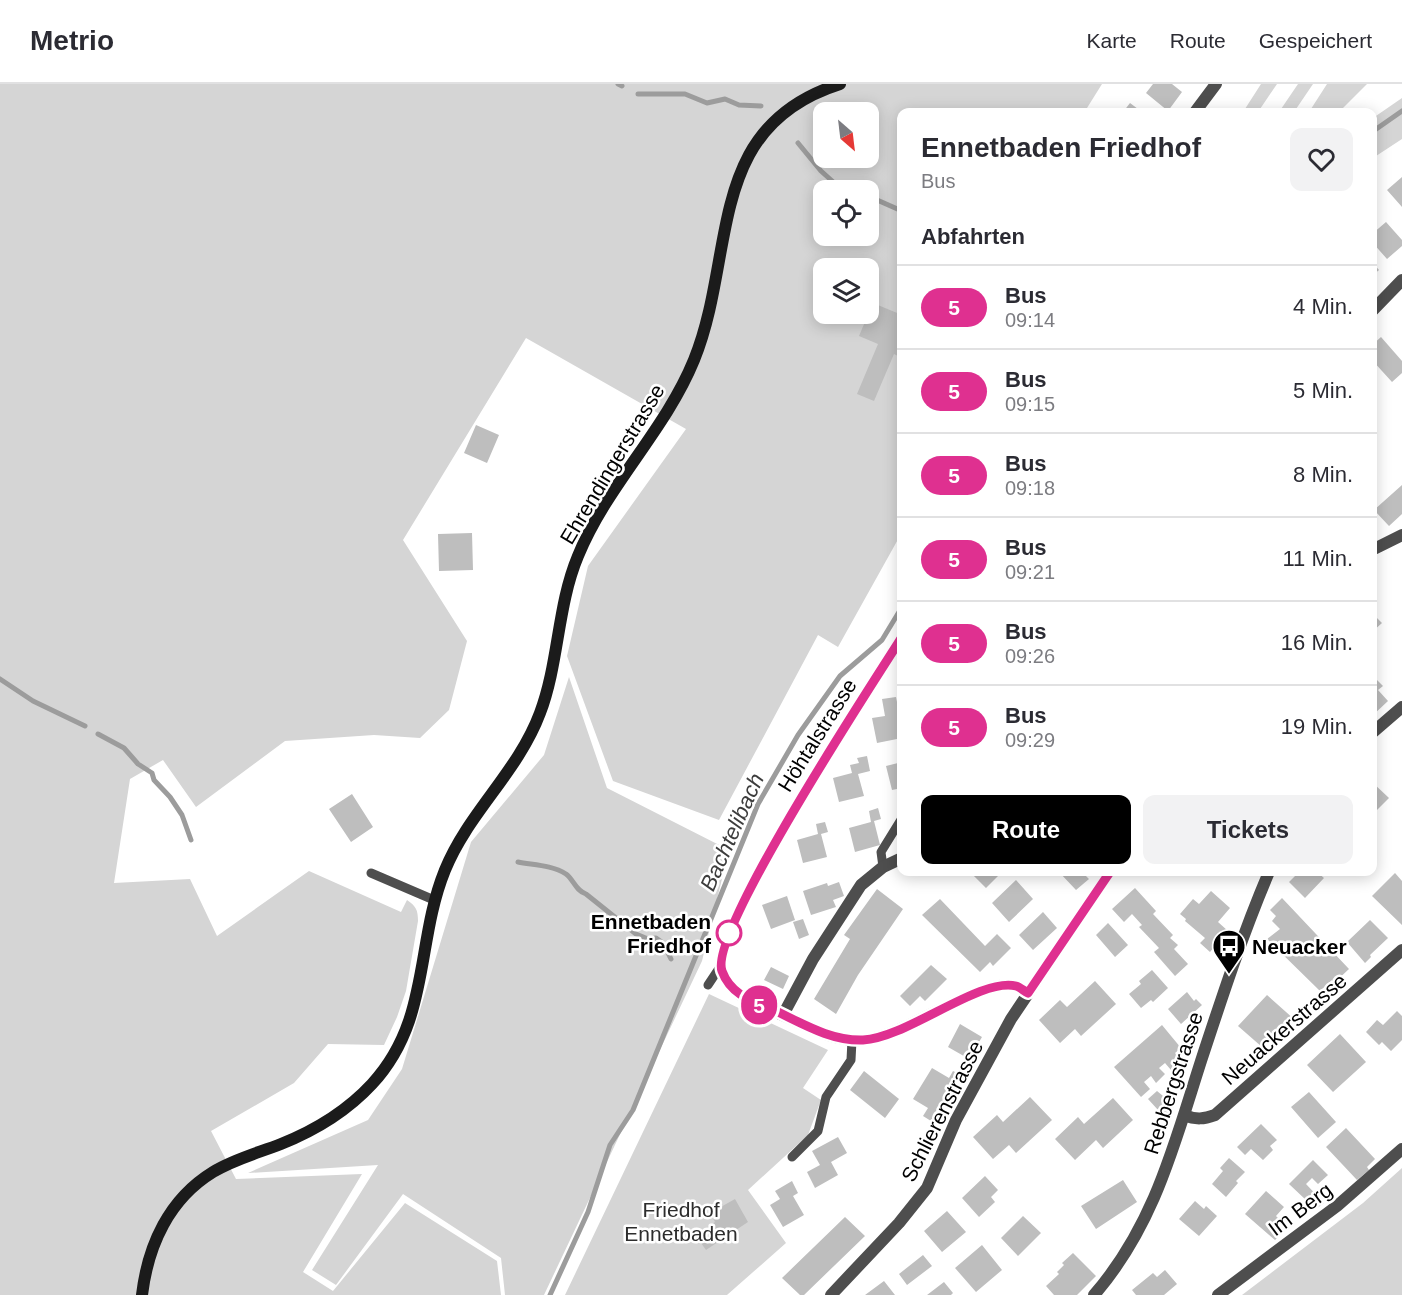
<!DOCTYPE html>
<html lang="de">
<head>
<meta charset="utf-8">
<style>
  :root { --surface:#fff; --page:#f2f2f3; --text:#2b2b33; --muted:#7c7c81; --line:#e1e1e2; --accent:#000 }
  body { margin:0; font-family:Helvetica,sans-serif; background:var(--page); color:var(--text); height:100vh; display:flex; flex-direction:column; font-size:22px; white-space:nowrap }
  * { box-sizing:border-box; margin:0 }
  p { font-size:20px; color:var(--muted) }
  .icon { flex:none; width:33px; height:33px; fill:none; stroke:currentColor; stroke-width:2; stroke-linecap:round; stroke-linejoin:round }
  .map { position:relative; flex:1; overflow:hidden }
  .sheet { position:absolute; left:897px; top:24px; width:480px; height:768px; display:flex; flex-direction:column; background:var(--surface); border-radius:12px; box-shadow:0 3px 15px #0003 }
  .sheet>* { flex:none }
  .badge { padding:0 12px; border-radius:20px; font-size:21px; line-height:39px }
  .needle { width:39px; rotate:152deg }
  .buttons { position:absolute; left:813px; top:18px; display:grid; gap:12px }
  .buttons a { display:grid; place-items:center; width:66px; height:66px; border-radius:12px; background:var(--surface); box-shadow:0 3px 15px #0003; font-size:30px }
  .map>.badge { position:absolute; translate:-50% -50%; box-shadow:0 0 0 3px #fff }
  h2 { padding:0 24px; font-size:22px; line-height:54px }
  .round { display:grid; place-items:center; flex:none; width:63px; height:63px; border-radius:12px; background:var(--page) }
  .overview { display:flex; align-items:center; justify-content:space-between; height:102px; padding:0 24px }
  h1 { font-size:28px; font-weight:600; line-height:45px }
  .action { display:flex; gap:12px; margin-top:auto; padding:12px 24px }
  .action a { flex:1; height:69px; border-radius:12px; background:var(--accent); color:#fff; font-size:24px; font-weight:600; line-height:69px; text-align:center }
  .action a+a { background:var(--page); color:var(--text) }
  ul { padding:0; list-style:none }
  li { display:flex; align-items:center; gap:18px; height:84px; padding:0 24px; border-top:2px solid var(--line) }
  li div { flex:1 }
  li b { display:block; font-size:22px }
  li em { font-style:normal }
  li .badge { min-width:66px; font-weight:700; text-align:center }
  header { display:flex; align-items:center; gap:36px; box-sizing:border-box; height:84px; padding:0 30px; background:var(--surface); border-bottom:2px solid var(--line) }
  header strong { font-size:28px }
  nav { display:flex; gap:33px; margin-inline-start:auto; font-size:21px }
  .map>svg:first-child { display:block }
  .green { fill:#d5d5d5; fill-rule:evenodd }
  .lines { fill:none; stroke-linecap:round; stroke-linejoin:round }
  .stream { stroke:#9c9c9c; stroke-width:5 }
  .building { fill:#bebebe }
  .service { stroke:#4e4e4e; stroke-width:9 }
  .minor { stroke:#4e4e4e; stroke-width:12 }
  .secondary { stroke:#1b1b1b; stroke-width:12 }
  .line-casing { stroke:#fff; stroke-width:14 }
  .line { stroke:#df3090; stroke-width:9 }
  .stop-dot { fill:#fff; stroke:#df3090; stroke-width:3 }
  .labels { text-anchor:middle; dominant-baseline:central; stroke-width:5; stroke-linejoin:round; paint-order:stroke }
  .street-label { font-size:21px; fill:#000; stroke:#fff }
  .stop-label { font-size:21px; font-weight:bold; fill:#000; stroke:#fff; text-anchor:end }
  .poi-label { font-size:21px; font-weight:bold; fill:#000; stroke:#fff; text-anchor:start }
  .park-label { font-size:21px; fill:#2c2c2c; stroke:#fff }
  .water-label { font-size:22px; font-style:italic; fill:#3d3d3d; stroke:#fff }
</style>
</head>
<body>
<header>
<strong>Metrio</strong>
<nav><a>Karte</a><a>Route</a><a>Gespeichert</a></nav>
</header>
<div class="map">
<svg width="1402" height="1211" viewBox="0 0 1402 1211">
  <rect width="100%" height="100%" fill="#fff"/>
  <!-- green -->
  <path class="green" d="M0 0H1102L1087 24 1091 28H902L901 450 838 563 818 551 719 736 613 697 567 572 588 482 686 345 526 254 403 456 467 557 449 626 420 654 374 651 285 657 196 723 163 676 130 695 114 799 190 795 217 852 309 787 401 828 407 816C416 822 418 826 418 837L406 907 397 933 384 961 328 960 294 999 211 1047 236 1095 362 1090 303 1188 333 1207 405 1119 497 1177 501 1211H0ZM824 28H868V74H824ZM824 106H868V152H824ZM824 184H868V230H824Z
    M1261 0H1277L1258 28H1243Z
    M1298 0H1313L1294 28H1279Z
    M1327 0H1367L1339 28H1309Z
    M1402 14V55L1373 74V34Z
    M569 593 607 704 729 766 702 877 544 1211H505L501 1174 403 1110 336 1201 312 1186 378 1081 248 1089 368 1036 402 985 471 758 544 671Z
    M709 910 828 966 803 1004 821 1016 808 1051 748 1106 786 1159 727 1211H565Z
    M1402 1084V1211H1242L1363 1119Z"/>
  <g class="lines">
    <!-- stream -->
    <path class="stream" d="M618 0 622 2
      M638 10H685L707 19 725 15 739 21 761 22
      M1372 48 1402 27
      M798 59 821 87 841 105 854 106
      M868 112 902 127
      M0 595 33 617 85 642
      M98 650 124 664 138 680 152 689 154 696 170 713 182 731 191 756
      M518 778C533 781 552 781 566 790 574 796 575 806 586 810L636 850 648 855 656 854 663 859 671 875
      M550 1211 588 1128 610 1061 633 1026 758 720 798 651 840 592 882 556 902 523"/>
  </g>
  <!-- building -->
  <path class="building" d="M1153 0H1172L1182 8 1168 27 1146 9Z
    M1130 19 1142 28H1123Z
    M1402 93V123L1387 106Z
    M1386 138 1402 156V162L1387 175 1372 158V150Z
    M1372 178 1379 186 1372 192Z
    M873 219 902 231V274L894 270 874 317 857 310 878 260 859 252Z
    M1381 253 1402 277V289L1392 298 1372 276V261Z
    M476 341 499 351 487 379 464 369Z
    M1402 401V430L1389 442 1374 426Z
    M472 449 473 486 439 487 438 450Z
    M1372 529 1382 539 1372 548Z
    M1375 594 1383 602 1378 606 1388 617 1372 632V596Z
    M896 613 902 643V654L877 659 872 634 885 632 882 615Z
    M867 672 870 687 858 690 864 712 839 718 833 694 852 689 850 681 859 679 857 674Z
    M902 678V704L892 706 886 682Z
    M1372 698 1389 714 1372 731Z
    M352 710 373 743 351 758 329 725Z
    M878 724 881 735 874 737 880 761 855 768 849 744 871 738 869 727Z
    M825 738 828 748 821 750 827 773 803 779 797 756 818 750 816 740Z
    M975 788H1002L986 804 972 790Z
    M1059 788H1087L1084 790 1089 795 1076 806Z
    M1299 788H1317L1324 794 1305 814 1289 798Z
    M1395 789 1402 797V841L1372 812Z
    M1016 796 1033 815 1009 838 992 819Z
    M839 798 844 812 833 816 836 823 811 831 803 807 827 799 828 802Z
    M1135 804 1156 827 1153 830 1173 851 1170 854 1178 861 1174 865 1188 880 1175 892 1154 868 1159 864 1139 843 1142 841 1132 830 1124 838 1112 825Z
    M877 805 903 825 858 891 836 930 814 915 850 855 844 851Z
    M1211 807 1230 824 1218 838 1228 847 1210 868 1200 859 1205 854 1185 837 1186 835 1180 830 1193 815 1199 820Z
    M787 812 795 836 771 845 762 821Z
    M1282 814 1349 885 1334 899 1332 896 1320 907 1267 855 1280 845 1272 837 1276 832 1270 826Z
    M940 815 985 862 997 850 1011 864 993 882 990 878 980 888 922 831Z
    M1043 828 1057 844 1033 866 1019 851Z
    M803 835 809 851 799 855 793 838Z
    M1370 836 1388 854 1370 871 1371 873 1365 879 1347 858Z
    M1108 839 1128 861 1115 873 1096 851Z
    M931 881 947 895 925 917 920 912 910 922 900 912Z
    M771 883 789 892 783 905 764 896Z
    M1152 886 1168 904 1153 918 1151 916 1141 924 1129 910 1141 900 1139 897Z
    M1095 897 1116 920 1081 952 1075 945 1060 959 1039 936 1060 916 1067 923Z
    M1187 908 1194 917 1196 915 1202 921 1181 940 1168 925Z
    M1267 911 1295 936 1281 953 1275 948 1262 963 1238 942Z
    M1397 927 1402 932V956L1391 967 1382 958 1379 961 1366 948 1377 936 1383 941Z
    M960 940 982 953 969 975 948 963Z
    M1162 941 1181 964 1175 969 1181 977 1171 986 1165 979 1159 984 1165 990 1156 999 1151 992 1144 998 1150 1005 1141 1013 1114 983Z
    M1340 950 1366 978 1333 1008 1307 981Z
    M932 984 949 994 953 987 961 991 938 1030 935 1029 931 1037 923 1032 928 1024 913 1015Z
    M864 987 899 1015 885 1034 850 1006Z
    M1157 1007 1174 1021 1169 1038 1148 1015Z
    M1309 1008 1336 1038 1318 1054 1291 1023Z
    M1030 1013 1052 1036 1016 1069 1009 1061 993 1075 973 1053 997 1031 1003 1038Z
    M1113 1014 1133 1036 1103 1064 1096 1056 1075 1076 1055 1055 1078 1033 1084 1040Z
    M1261 1040 1277 1056 1270 1062 1273 1066 1263 1076 1251 1065 1245 1071 1237 1063Z
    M1346 1044 1375 1075 1367 1083 1369 1086 1357 1096 1326 1063Z
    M838 1053 847 1069 831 1078 838 1091 815 1104 807 1088 820 1081 812 1067Z
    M1229 1074 1245 1088 1236 1097 1238 1099 1226 1113 1212 1100 1223 1087 1220 1084Z
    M1313 1076 1328 1091 1318 1100 1312 1094 1306 1100 1324 1119 1313 1127 1307 1117 1289 1100Z
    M985 1092 998 1106 991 1113 995 1118 979 1133 962 1114Z
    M1123 1096 1137 1118 1096 1145 1081 1122Z
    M792 1097 798 1109 793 1112 804 1131 783 1143 770 1121 780 1115 775 1107Z
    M1266 1107 1284 1123 1276 1132 1279 1135 1276 1138 1286 1146 1275 1156 1245 1130Z
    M735 1115 748 1138 706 1166 696 1152 715 1138 710 1129Z
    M1195 1117 1204 1125 1206 1122 1217 1132 1199 1152 1179 1135Z
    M947 1127 966 1148 942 1168 924 1147Z
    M1023 1132 1041 1149 1018 1172 1001 1154Z
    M845 1133 865 1152 804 1211H800L782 1194Z
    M982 1161 1002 1186 976 1208 955 1184Z
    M1073 1169 1096 1192 1077 1211H1054L1046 1202 1059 1190 1057 1188 1064 1181 1062 1179Z
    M923 1171 932 1182 907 1201 899 1190Z
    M1165 1186 1177 1200 1164 1211H1136L1132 1206 1153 1189 1157 1193Z
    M884 1197 895 1211H865Z
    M944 1198 953 1209 951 1211H927Z"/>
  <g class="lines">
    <!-- service -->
    <path class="service" d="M883 783 881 768 902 734
      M371 789 434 816
      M708 901 720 883
      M792 1073 818 1047 826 1013 851 976 852 956"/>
    <!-- minor -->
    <path class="minor" d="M1195 28 1216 0
      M1372 227 1402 196
      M1372 466 1402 451
      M902 553C873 599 708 849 722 887 731 911 751 917 773 927 803 939 830 958 863 956 907 953 980 893 1016 902 1020 903 1024 907 1028 909
      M1372 649 1402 623
      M783 931 813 875 861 801 883 783 902 774
      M1184 1031C1196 1036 1204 1035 1215 1031L1402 866
      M831 1211 899 1139 927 1104 956 1036 1011 935 1110 788
      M1094 1211C1154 1142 1174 1061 1201 977 1222 913 1243 849 1269 788
      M1218 1211 1337 1122 1402 1065"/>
    <!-- secondary -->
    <path class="secondary" d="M142 1211C148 1161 169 1115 213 1088 234 1075 258 1069 281 1060 316 1046 347 1027 372 1000 431 936 415 860 445 786 468 729 518 688 540 629 559 579 557 522 578 472 607 401 665 347 694 276 737 170 704 43 840 0"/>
  </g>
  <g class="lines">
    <!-- line casing -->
    <g class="line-casing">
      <path id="line" d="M902 553C873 599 708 849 722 887 731 912 755 918 778 928 805 941 832 957 863 956 907 954 980 893 1016 902 1020 903 1024 907 1028 909L1110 788"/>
    </g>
    <!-- line -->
    <use href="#line" class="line"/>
  </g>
  <!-- icons -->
  <defs>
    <g id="bus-pin" transform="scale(1.725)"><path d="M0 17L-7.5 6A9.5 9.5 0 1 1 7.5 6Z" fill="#000" stroke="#fff"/><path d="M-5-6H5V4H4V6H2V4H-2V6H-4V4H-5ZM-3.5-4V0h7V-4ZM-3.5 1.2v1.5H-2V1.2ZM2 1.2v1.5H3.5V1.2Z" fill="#fff"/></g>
  </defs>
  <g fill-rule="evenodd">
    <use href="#bus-pin" x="1229" y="862"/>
  </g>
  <!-- markers -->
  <circle class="stop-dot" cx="729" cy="849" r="12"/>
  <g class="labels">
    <!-- street labels -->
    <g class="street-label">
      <text transform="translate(612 380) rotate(-59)">Ehrendingerstrasse</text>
      <text transform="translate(817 651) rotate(-58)">Höhtalstrasse</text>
      <text transform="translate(1284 945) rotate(-41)">Neuackerstrasse</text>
      <text transform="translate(1173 999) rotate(-72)">Rebbergstrasse</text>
      <text transform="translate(942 1027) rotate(-63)">Schlierenstrasse</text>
      <text transform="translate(1300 1125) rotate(-37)">Im Berg</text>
    </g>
    <!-- stop labels -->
    <g class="stop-label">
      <text x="711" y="837">Ennetbaden<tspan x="711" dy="24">Friedhof</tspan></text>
    </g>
    <!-- poi labels -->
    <g class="poi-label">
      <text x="1252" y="862">Neuacker</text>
    </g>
    <!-- park labels -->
    <g class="park-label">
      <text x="681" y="1125">Friedhof<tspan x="681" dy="24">Ennetbaden</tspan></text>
    </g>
    <!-- water labels -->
    <g class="water-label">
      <text transform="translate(732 748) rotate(-66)">Bachtelibach</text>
    </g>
  </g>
</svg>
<div class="buttons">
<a><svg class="needle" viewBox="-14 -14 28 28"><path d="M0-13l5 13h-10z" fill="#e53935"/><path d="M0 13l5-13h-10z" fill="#7c7c81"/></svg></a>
<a><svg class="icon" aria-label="locate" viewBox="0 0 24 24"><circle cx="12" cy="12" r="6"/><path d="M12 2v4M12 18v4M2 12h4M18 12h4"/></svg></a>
<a><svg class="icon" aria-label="layers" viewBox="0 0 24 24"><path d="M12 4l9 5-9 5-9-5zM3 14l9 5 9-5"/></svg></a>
</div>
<b class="badge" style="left:759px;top:921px;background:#df3090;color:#fff">5</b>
<section class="sheet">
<div class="overview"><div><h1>Ennetbaden Friedhof</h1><p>Bus</p></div><a class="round"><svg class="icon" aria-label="heart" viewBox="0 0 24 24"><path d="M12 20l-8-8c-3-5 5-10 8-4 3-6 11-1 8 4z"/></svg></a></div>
<h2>Abfahrten</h2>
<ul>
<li><span class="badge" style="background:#df3090;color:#fff">5</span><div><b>Bus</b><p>09:14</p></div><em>4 Min.</em></li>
<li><span class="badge" style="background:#df3090;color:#fff">5</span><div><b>Bus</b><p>09:15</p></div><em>5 Min.</em></li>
<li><span class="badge" style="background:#df3090;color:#fff">5</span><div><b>Bus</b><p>09:18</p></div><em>8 Min.</em></li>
<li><span class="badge" style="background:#df3090;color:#fff">5</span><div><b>Bus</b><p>09:21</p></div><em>11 Min.</em></li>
<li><span class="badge" style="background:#df3090;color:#fff">5</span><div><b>Bus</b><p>09:26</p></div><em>16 Min.</em></li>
<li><span class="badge" style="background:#df3090;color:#fff">5</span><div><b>Bus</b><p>09:29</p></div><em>19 Min.</em></li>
</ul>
<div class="action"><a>Route</a><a>Tickets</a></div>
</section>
</div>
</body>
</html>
